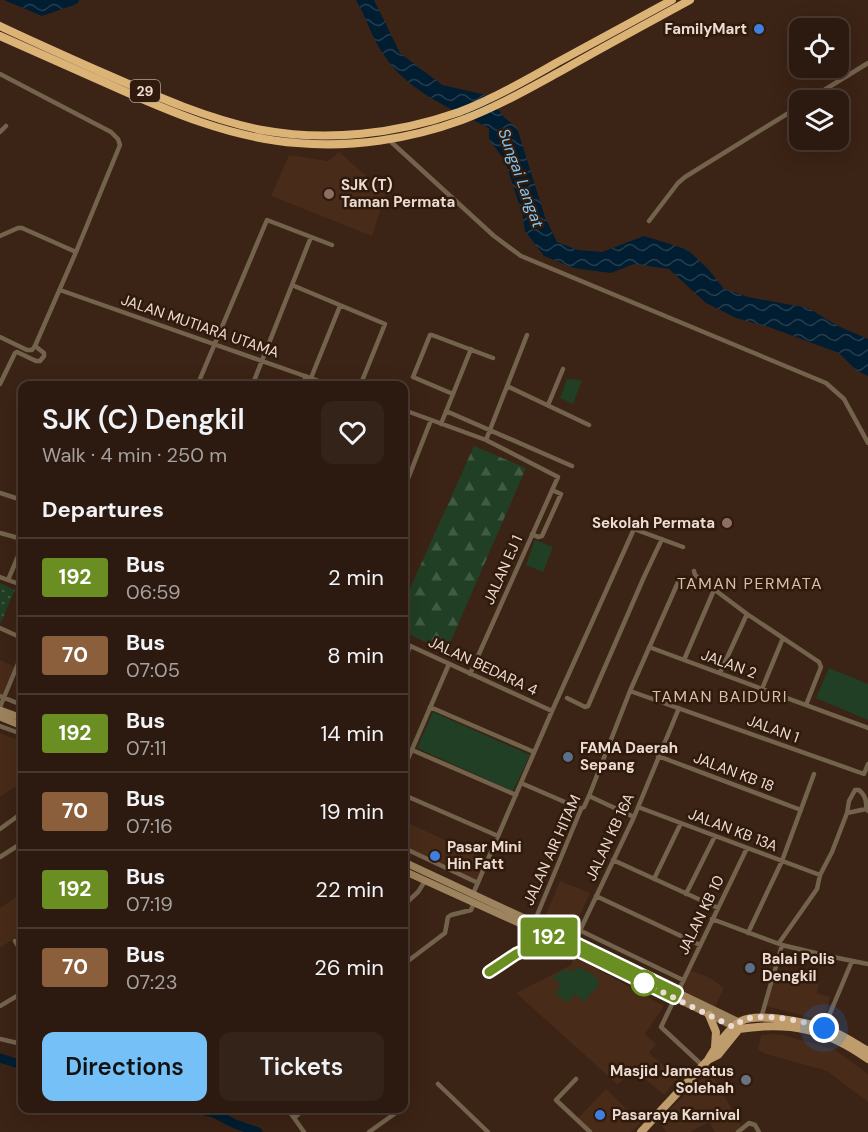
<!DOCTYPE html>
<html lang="en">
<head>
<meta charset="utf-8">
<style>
  :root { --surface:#2c1a10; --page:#342319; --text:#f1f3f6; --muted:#a6a19f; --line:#483830; --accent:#75c0f6 }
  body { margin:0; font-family:"DM Sans",sans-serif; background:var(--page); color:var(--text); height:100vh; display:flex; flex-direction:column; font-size:22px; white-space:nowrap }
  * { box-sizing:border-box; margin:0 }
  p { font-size:20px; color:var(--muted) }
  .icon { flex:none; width:33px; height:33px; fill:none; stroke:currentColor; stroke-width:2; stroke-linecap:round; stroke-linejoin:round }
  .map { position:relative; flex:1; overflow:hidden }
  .details { position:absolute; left:18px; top:381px; width:390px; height:732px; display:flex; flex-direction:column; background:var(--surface); border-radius:12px; box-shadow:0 6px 24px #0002,0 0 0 2px var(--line) }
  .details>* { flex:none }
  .badge { padding:0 12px; border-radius:4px; font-size:21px; line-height:39px }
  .fabs { position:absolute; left:789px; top:18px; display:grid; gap:12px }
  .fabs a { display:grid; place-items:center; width:60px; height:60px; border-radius:12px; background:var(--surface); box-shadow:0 6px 24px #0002,0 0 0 2px var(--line); font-size:30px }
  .you { position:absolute; width:30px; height:30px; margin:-15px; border:4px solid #fff; border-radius:50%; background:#1a73e8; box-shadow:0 0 0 9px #1a73e833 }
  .map>.badge { position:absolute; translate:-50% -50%; box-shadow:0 0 0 3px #fff }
  h2 { padding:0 24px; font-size:22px; line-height:54px }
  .round { display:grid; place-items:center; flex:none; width:63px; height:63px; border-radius:12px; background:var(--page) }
  .headline { display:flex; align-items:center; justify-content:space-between; height:102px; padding:0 24px }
  h1 { font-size:28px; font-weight:600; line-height:45px }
  .cta { display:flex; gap:12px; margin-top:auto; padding:12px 24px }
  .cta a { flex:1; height:69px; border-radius:12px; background:var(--accent); color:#111; font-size:24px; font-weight:600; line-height:69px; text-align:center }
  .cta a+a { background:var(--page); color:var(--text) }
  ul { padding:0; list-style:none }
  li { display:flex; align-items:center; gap:18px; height:78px; padding:0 24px; border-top:2px solid var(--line) }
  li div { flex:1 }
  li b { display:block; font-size:22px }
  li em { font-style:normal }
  li .badge { min-width:66px; font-weight:700; text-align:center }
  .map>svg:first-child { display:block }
  .built { fill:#482b18 }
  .forest { fill:url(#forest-firs) }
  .park { fill:url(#park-dots) }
  .garden { fill:#213f25 }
  .water { fill:url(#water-waves) }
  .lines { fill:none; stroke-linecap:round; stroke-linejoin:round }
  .river { stroke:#001d31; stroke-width:9 }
  .street { stroke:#74634c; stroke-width:4.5 }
  .secondary { stroke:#9d845e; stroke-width:7 }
  .primary { stroke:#be9c6b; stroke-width:8 }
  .highway { stroke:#dbb377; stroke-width:8 }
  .line-casing { stroke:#fff; stroke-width:14 }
  .line { stroke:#6b8e23; stroke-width:9 }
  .walk { stroke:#ecdbd2; stroke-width:6; stroke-dasharray:0 10.8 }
  .shop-dot { fill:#3f7fe0; stroke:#301a0b; stroke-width:2 }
  .education-dot { fill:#8d6e63; stroke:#301a0b; stroke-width:2 }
  .service-dot { fill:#5c6f8a; stroke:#301a0b; stroke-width:2 }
  .stop-dot { fill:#fff; stroke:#6b8e23; stroke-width:3 }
  .worship-dot { fill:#6b7280; stroke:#301a0b; stroke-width:2 }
  .labels { text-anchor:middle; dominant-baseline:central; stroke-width:5; stroke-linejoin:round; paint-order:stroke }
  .shield { fill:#301a0b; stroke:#b4a196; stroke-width:1.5 }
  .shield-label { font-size:14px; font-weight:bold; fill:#ecdbd2 }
  .poi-label { font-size:15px; font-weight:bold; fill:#ecdbd2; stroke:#301a0b; text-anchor:start }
  .street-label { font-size:15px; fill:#ecdbd2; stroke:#301a0b }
  .water-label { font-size:16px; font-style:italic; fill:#81c7f5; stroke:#301a0b }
  .neighbourhood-label { font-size:16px; letter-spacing:1.5px; fill:#dcbdab; stroke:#301a0b }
</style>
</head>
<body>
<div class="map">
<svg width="868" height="1132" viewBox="0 0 868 1132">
  <defs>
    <pattern id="forest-firs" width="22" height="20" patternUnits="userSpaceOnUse" patternTransform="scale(1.5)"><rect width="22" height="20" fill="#213f25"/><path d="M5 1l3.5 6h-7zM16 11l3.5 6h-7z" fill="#415a44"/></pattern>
    <pattern id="park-dots" width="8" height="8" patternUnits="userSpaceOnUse" patternTransform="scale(1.5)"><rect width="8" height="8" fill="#213f25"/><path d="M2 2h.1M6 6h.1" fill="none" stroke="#415a44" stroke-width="1.8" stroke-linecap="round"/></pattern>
    <pattern id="water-waves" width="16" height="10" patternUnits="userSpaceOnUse" patternTransform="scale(1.5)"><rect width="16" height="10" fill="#001d31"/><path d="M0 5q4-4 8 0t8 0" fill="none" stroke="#253d4e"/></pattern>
  </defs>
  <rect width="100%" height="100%" fill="#3b2315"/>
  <!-- built -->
  <path class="built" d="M339 152 386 193 372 236 271 196 289 155 328 161Z
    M0 660 15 667 3 695 0 694Z
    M0 733 22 742V782L0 797Z
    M404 821 486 859 477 880 404 846Z
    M560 881 590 893 573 931 544 919Z
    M22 893V933L0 948V908Z
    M574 956 664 1006 645 1034 656 1044 649 1053 678 1078 664 1095 632 1068 618 1085 516 993 571 965Z
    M690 970 710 978 724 988 715 1007 680 991Z
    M777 973 819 984 817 993 830 997 824 1021 766 1006Z
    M771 1034 784 1035 835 1050 868 1074V1102L827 1071 766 1054 758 1050 761 1035Z
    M710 1070 741 1126 736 1132H715L709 1122 690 1132H666L659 1120Z
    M606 1089 641 1123 631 1132H593L578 1118Z"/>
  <!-- forest -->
  <path class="forest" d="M474 446 526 468 446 652 404 632V602Z"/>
  <!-- park -->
  <path class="park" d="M0 583 15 590 0 624Z"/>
  <!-- garden -->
  <path class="garden" d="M567 379 582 380 573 404 560 398Z
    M535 540 553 547 543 572 526 565Z
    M829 668 868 684V720L816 698Z
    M433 712 530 755 513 791 417 748Z
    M578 967 596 976V980L600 984 584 1001 575 994 568 1002 555 994 561 983 552 979 562 970 573 971Z"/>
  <!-- water -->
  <path class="water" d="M4 0H79L77 4 42 16Z
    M356 0H374L400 53 442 85 486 95 505 118 517 128 545 217 557 242 578 250 602 252 644 236 670 244 688 250 709 270 724 289 748 297 808 308 838 326 868 339V376L856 370 839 353 769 327 736 318 706 303 669 269 634 264 611 273 574 268 544 256 525 231 522 213 505 161 489 139V128C449 107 409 93 383 54 372 38 366 17 356 0Z"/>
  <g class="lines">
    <!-- river -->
    <path class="river" d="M0 1058 22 1065
      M193 1108 214 1113 235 1124 258 1132"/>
    <!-- street -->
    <path class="street" d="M0 74 111 132 118 139 120 145 76 252 35 346 32 350H27L0 337
      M808 100 868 63
      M0 132 6 126
      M389 140 494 236 521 256 826 383 844 399 868 443
      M649 221 678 183 685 177 800 106
      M0 236 18 228H22L76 252
      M292 285 385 324 360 386
      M60 290 333 386
      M311 378 340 306
      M0 384 15 353 17 352 36 361H40L44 356V353L35 346
      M197 386 267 220 332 245
      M252 386 311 237
      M302 386 306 376
      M507 386 589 425
      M453 394 413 377 430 335H432L493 358
      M548 405 563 369
      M404 410 486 440 558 477 470 674
      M446 411 572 466
      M441 424 471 349
      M486 440 527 335
      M404 489 431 420
      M0 493 22 500
      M0 533 22 539
      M532 534 538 537 542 536 561 494 552 490
      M694 571 695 575 747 614 819 662 821 667 806 705
      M0 577 22 585
      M8 580 22 547
      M0 628 22 638
      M404 643 552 711
      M649 647 868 728
      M684 660 714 590
      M404 662 410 646
      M720 673 747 614
      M762 689 783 638
      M630 691 864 774 868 764
      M0 696 22 705
      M567 698 585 707 588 706 644 577 662 539
      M0 707 22 654
      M430 707 534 752
      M0 726 22 734
      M412 750 516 795
      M658 756 801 810
      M404 768 449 664
      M521 783 581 809
      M404 795 498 836
      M589 796 634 817
      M638 807 820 875
      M847 813 866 809 868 811
      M0 829 22 813
      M404 848 478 883
      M0 857 22 843
      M613 860 718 908
      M654 879 681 823
      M473 894 552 711 634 529 683 547
      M686 894 715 836
      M596 896 700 945
      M404 905 418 892 425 881
      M712 919 782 945 828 956 868 964
      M533 925 581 809 584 807 589 796 630 691 679 580
      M579 930 683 980
      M748 933 782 861 814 774
      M15 941 22 952
      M574 943 634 817 679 708
      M779 943 817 889 820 875 832 852 847 813 849 801 855 790H859C865 795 867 802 866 809
      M404 964 445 933 448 917 451 915 471 910 474 903
      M489 972 516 954 532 947 537 942 541 933
      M0 1006 22 993
      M761 1018 782 945
      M823 1030 852 961
      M0 1039 22 1044
      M703 1066 661 1027 747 848
      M576 1079 556 1100 590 1132
      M438 1084 488 1132
      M255 1108 264 1112 277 1108
      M287 1108 304 1132
      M294 1118 305 1108
      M369 1132 397 1112
      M738 1132 749 1123 755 1125 759 1132"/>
    <!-- secondary -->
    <path class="secondary" d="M0 710 22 718
      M0 717 22 726
      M404 862 533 922 637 973 739 1022V1029L565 944 404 871"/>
    <!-- primary -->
    <path class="primary" d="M709 1015 716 1032 715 1047
      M708 1060 718 1055 739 1029C790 1021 826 1029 868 1059
      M641 1132 708 1060C714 1049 729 1028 741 1021 759 1012 812 1023 832 1031 844 1036 856 1044 868 1051"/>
    <!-- highway -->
    <path class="highway" d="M0 26C36 43 72 59 108 75 158 97 208 119 262 130 327 142 396 134 459 112 493 99 525 81 556 63 595 42 634 21 672 0
      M0 36C36 52 72 68 108 84 168 111 230 138 297 143 352 148 410 139 462 120 497 107 530 88 563 70 605 46 648 23 690 0"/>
  </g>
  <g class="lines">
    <!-- line casing -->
    <g class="line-casing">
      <path id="line" d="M489 972 516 954 532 947 537 942 541 933 674 998 677 992 533 922"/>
    </g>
    <!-- line -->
    <use href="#line" class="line"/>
    <!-- walk -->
    <path class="walk" d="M644 983 733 1027C737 1024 741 1021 746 1019 767 1013 803 1021 824 1028"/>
  </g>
  <!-- markers -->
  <g class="shop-dot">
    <circle cx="759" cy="29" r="6"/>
    <circle cx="435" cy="856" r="6"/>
    <circle cx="600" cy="1115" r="6"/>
  </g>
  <g class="education-dot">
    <circle cx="329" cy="194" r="6"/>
    <circle cx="727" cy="523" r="6"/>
  </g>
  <g class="service-dot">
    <circle cx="568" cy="757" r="6"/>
    <circle cx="750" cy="968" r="6"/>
  </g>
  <circle class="stop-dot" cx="644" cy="983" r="12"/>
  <circle class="worship-dot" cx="746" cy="1080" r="6"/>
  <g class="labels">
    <!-- shield labels -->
    <rect class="shield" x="130" y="80" width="30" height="22" rx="4.5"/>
    <g class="shield-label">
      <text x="145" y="91">29</text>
    </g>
    <!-- poi labels -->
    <g class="poi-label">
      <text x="747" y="29" text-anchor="end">FamilyMart</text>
      <text x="341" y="185">SJK (T)<tspan x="341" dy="17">Taman Permata</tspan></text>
      <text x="715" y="523" text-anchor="end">Sekolah Permata</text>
      <text x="580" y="748">FAMA Daerah<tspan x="580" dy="17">Sepang</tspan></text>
      <text x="447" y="847">Pasar Mini<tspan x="447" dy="17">Hin Fatt</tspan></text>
      <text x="762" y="959">Balai Polis<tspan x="762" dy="17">Dengkil</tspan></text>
      <text x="734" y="1071" text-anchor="end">Masjid Jameatus<tspan x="734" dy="17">Solehah</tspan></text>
      <text x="612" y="1115">Pasaraya Karnival</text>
    </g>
    <!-- street labels -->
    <g class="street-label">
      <text transform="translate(200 326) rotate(19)">JALAN MUTIARA UTAMA</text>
      <text transform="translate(503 570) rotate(-66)">JALAN EJ 1</text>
      <text transform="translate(729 664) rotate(20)">JALAN 2</text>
      <text transform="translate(483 666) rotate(25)">JALAN BEDARA 4</text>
      <text transform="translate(773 729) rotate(20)">JALAN 1</text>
      <text transform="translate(734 772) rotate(21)">JALAN KB 18</text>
      <text transform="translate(733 830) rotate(21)">JALAN KB 13A</text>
      <text transform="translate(610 837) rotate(-65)">JALAN KB 16A</text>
      <text transform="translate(552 850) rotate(-66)">JALAN AIR HITAM</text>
      <text transform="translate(701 915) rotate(-64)">JALAN KB 10</text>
    </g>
    <!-- water labels -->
    <g class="water-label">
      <text transform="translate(521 178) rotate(70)">Sungai Langat</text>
    </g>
    <!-- neighbourhood labels -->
    <g class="neighbourhood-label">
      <text x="750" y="583">TAMAN PERMATA</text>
      <text x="720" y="696">TAMAN BAIDURI</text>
    </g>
  </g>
</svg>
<div class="fabs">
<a><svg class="icon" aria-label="locate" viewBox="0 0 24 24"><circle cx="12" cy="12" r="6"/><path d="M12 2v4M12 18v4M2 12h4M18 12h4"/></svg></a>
<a><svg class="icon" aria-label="layers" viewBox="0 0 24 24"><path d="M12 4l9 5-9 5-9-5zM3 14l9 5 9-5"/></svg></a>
</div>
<div class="you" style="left:824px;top:1028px"></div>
<b class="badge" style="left:549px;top:937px;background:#6b8e23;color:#fff">192</b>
<section class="details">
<div class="headline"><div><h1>SJK (C) Dengkil</h1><p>Walk · 4 min · 250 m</p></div><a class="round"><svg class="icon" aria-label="heart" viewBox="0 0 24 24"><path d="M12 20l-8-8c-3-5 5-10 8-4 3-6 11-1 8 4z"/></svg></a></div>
<h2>Departures</h2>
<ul>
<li><span class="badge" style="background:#6b8e23;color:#fff">192</span><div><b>Bus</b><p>06:59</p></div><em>2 min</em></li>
<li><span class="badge" style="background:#8b5e3c;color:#fff">70</span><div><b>Bus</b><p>07:05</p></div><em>8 min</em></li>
<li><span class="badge" style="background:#6b8e23;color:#fff">192</span><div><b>Bus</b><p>07:11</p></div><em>14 min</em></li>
<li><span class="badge" style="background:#8b5e3c;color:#fff">70</span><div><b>Bus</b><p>07:16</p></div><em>19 min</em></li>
<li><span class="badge" style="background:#6b8e23;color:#fff">192</span><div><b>Bus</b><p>07:19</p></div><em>22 min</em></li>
<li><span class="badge" style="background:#8b5e3c;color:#fff">70</span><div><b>Bus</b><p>07:23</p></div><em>26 min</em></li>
</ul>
<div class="cta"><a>Directions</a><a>Tickets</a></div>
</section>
</div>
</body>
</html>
